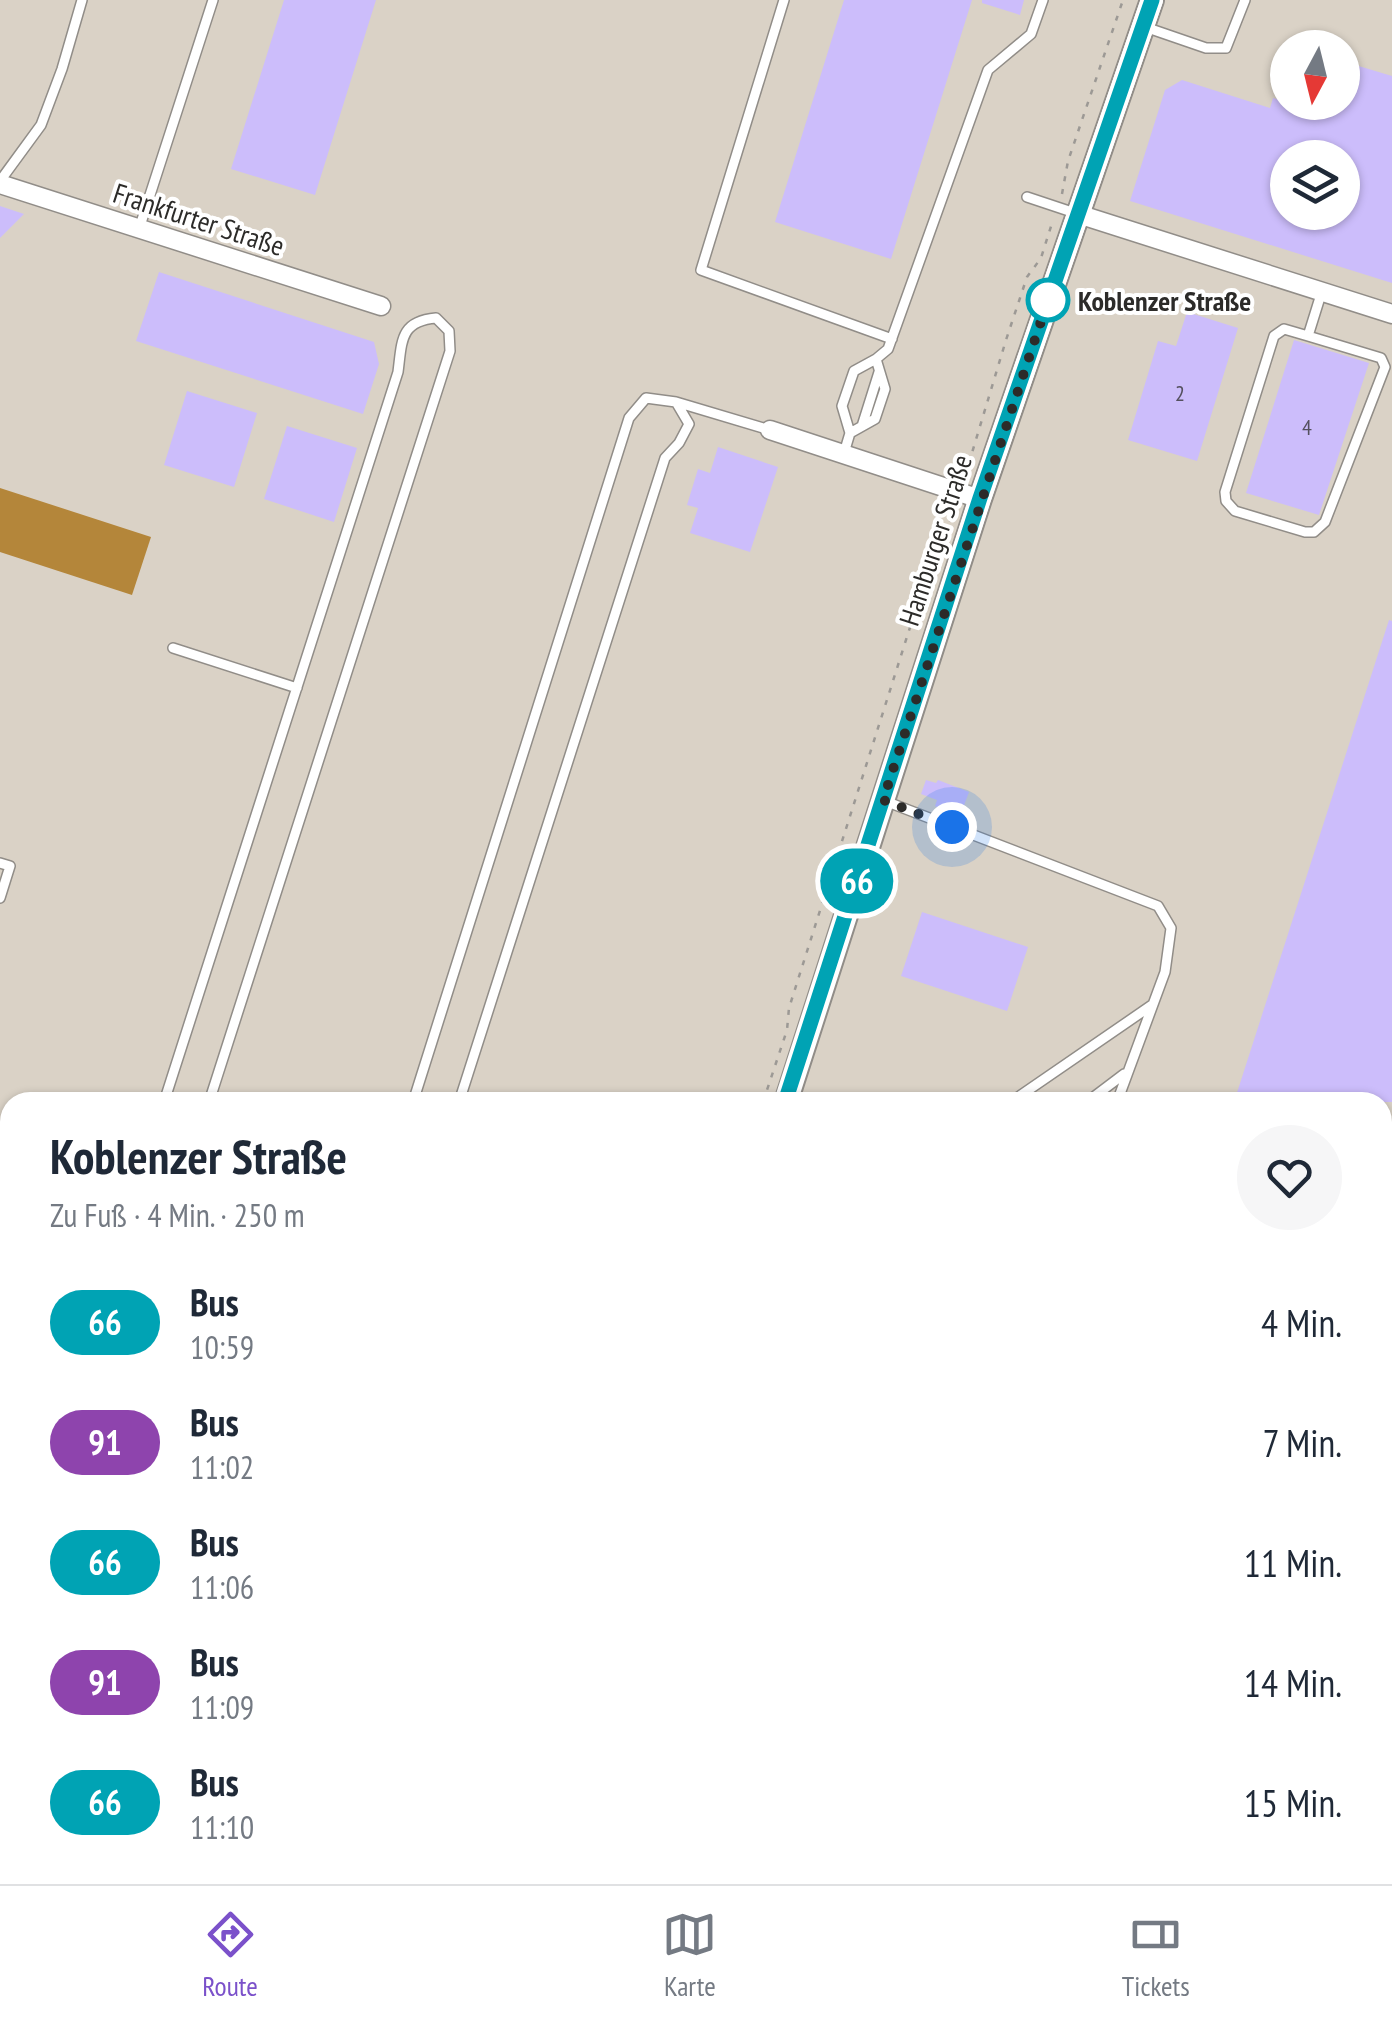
<!DOCTYPE html>
<html lang="de">
<head>
<meta charset="utf-8">
<style>
  :root { --surface:#fff; --page:#f6f6f7; --text:#1f2937; --muted:#747a83; --line:#e0e1e3; --accent:#7b51ca }
  body { margin:0; font-family:"PT Sans Narrow",sans-serif; background:var(--page); color:var(--text); height:100vh; display:flex; flex-direction:column; font-size:38px; white-space:nowrap }
  * { box-sizing:border-box; margin:0 }
  p { font-size:32px; color:var(--muted) }
  .icon { flex:none; width:55px; height:55px; fill:none; stroke:currentColor; stroke-width:2; stroke-linecap:round; stroke-linejoin:round }
  .map { position:relative; flex:1; overflow:hidden }
  .side { position:absolute; left:0px; top:1092px; width:1392px; height:792px; display:flex; flex-direction:column; background:var(--surface); border-radius:30px 30px 0 0; box-shadow:0 2px 8px #0004 }
  .side>* { flex:none }
  .badge { padding:0 20px; border-radius:32px; font-size:35px; line-height:65px }
  .needle { width:65px; rotate:187deg }
  .tools { position:absolute; left:1270px; top:30px; display:grid; gap:20px }
  .tools a { display:grid; place-items:center; width:90px; height:90px; border-radius:50%; background:var(--surface); box-shadow:0 2px 8px #0004; font-size:50px }
  .you { position:absolute; width:50px; height:50px; margin:-25px; border:8px solid #fff; border-radius:50%; background:#1a73e8; box-shadow:0 0 0 15px #1a73e833 }
  .map>.badge { position:absolute; translate:-50% -50%; box-shadow:0 0 0 5px #fff }
  .round { display:grid; place-items:center; flex:none; width:105px; height:105px; border-radius:52px; background:var(--page) }
  .headline { display:flex; align-items:center; justify-content:space-between; height:170px; padding:0 50px }
  h1 { font-size:48px; font-weight:800; line-height:75px }
  ul { padding:0; list-style:none }
  li { display:flex; align-items:center; gap:30px; height:120px; padding:0 50px }
  li div { flex:1 }
  li b { display:block; font-size:38px }
  li em { font-style:normal }
  li .badge { min-width:110px; font-weight:700; text-align:center }
  .tab-bar { display:flex; justify-content:space-around; align-items:center; height:140px; border-top:2px solid var(--line); background:var(--surface); font-size:28px; color:var(--muted) }
  .tab-bar a { display:grid; justify-items:center; gap:5px }
  .tab-bar .on { color:var(--accent) }
  .map>svg:first-child { display:block }
  .built { fill:#dad2c6; fill-rule:evenodd }
  .water { fill:#b4863a }
  .building { fill:#ccbdfb; fill-rule:evenodd }
  .lines { fill:none; stroke-linecap:round; stroke-linejoin:round }
  .service-casing { stroke:#918d88; stroke-width:12 }
  .minor-casing { stroke:#918d88; stroke-width:21 }
  .tertiary-casing { stroke:#918d88; stroke-width:26 }
  .path { stroke:#9c9995; stroke-width:2.5; stroke-dasharray:5 8; stroke-linecap:butt }
  .service { stroke:#fff; stroke-width:9 }
  .minor { stroke:#fff; stroke-width:18 }
  .tertiary { stroke:#fff; stroke-width:22 }
  .line-casing { stroke:#fff; stroke-width:22 }
  .line { stroke:#00a3b4; stroke-width:15 }
  .walk { stroke:#2c2b29; stroke-width:10; stroke-dasharray:0 18 }
  .stop-dot { fill:#fff; stroke:#00a3b4; stroke-width:5 }
  .labels { text-anchor:middle; dominant-baseline:central; stroke-width:8; stroke-linejoin:round; paint-order:stroke }
  .number-label { font-size:22px; fill:#54505e }
  .street-label { font-size:28px; fill:#2c2b29; stroke:#fff }
  .stop-label { font-size:28px; font-weight:bold; fill:#2c2b29; stroke:#fff; text-anchor:start }
</style>
</head>
<body>
<div class="map">
<svg width="1392" height="1884" viewBox="0 0 1392 1884">
  <rect width="100%" height="100%" fill="#e3dfda"/>
  <!-- built -->
  <path class="built" d="M0 0H1392V1884H0ZM1288 48H1342V102H1288ZM1288 158H1342V212H1288ZM10 1102H1382V1875H10Z"/>
  <!-- water -->
  <path class="water" d="M0 488 151 537 132 595 0 552Z"/>
  <!-- building -->
  <path class="building" d="M284 0H376L315 195 231 169Z
    M844 0H972L891 259 775 222Z
    M982 0H1024L1020 15 982 3Z
    M1342 61 1392 76V283L1130 201 1165 90 1182 80 1270 108 1273 98 1288 102H1342ZM1288 158H1342V212H1288Z
    M0 206 24 214 0 238Z
    M159 272 374 342 379 364 363 414 136 341Z
    M1187 312 1238 328 1197 461 1128 440 1158 341 1176 346Z
    M1294 340 1369 363 1319 515 1246 493Z
    M187 391 257 413 234 487 164 465Z
    M287 426 357 448 334 522 264 499Z
    M718 447 778 467 750 552 690 533 698 508 687 505 698 469 710 473Z
    M1389 620 1392 621V1102H1234Z
    M926 780 936 783 938 780 969 792 960 816 935 806 937 800 921 794Z
    M922 912 1028 947 1007 1011 901 976Z"/>
  <g class="lines">
    <!-- service casing -->
    <g class="service-casing">
      <path id="service" d="M784 0 701 270 892 339
        M1145 27 1206 48H1226L1245 0
        M0 181 41 125 62 69 82 0
        M1027 197 1075 213
        M139 229 213 0
        M1308 336 1381 358 1385 367 1325 522 1314 532H1305L1235 511 1226 501 1225 492 1274 336 1284 329 1308 336 1322 291
        M676 402 770 430
        M862 426 879 372
        M850 433 842 406 854 371 876 359
        M844 453 850 433 875 419 885 389 876 359 888 349 988 70 1031 34 1043 0
        M173 648 297 688
        M885 801 1158 906 1171 928 1165 972 1117 1102
        M0 863 10 866 0 898
        M164 1102 398 372C402 341 400 321 436 318L449 331 450 351 209 1102
        M413 1102 629 418 646 398 676 402 689 424 679 443 665 458 459 1102
        M1011 1102 1152 1005
        M1087 1102 1124 1074
        M0 1615 10 1583
        M1382 1734 1392 1737
        M0 1753 10 1722
        M166 1884 169 1875
        M210 1884 213 1875"/>
    </g>
    <!-- minor casing -->
    <g class="minor-casing">
      <path id="minor" d="M0 184 381 306
        M1078 214 1392 314
        M770 430 980 499
        M1382 1505 1392 1508
        M1382 1716 1392 1687
        M1323 1884 1326 1875"/>
    </g>
    <!-- tertiary casing -->
    <g class="tertiary-casing">
      <path id="tertiary" d="M786 1102 980 499 1152 0
        M535 1884 538 1875"/>
    </g>
    <!-- path -->
    <path class="path" d="M1062 194 1068 161 1123 0
      M965 476 1006 340 1027 277 1041 258 1053 220
      M763 1102 787 1030 789 1008 933 555 943 541 955 507
      M508 1884 510 1875"/>
    <!-- service -->
    <use href="#service" class="service"/>
    <!-- minor -->
    <use href="#minor" class="minor"/>
    <!-- tertiary -->
    <use href="#tertiary" class="tertiary"/>
  </g>
  <g class="lines">
    <!-- line casing -->
    <g class="line-casing">
      <path id="line" d="M785 1102 980 498 1152 0"/>
    </g>
    <!-- line -->
    <use href="#line" class="line"/>
    <!-- walk -->
    <path class="walk" d="M952 827 883 800 1048 300"/>
  </g>
  <!-- markers -->
  <circle class="stop-dot" cx="1048" cy="300" r="20"/>
  <g class="labels">
    <!-- number labels -->
    <g class="number-label">
      <text x="1180" y="393">2</text>
      <text x="1307" y="427">4</text>
    </g>
    <!-- street labels -->
    <g class="street-label">
      <text transform="translate(199 219) rotate(18)">Frankfurter Straße</text>
      <text transform="translate(935 540) rotate(-72)">Hamburger Straße</text>
    </g>
    <!-- stop labels -->
    <g class="stop-label">
      <text x="1078" y="300">Koblenzer Straße</text>
    </g>
  </g>
</svg>
<div class="tools">
<a><svg class="needle" viewBox="-14 -14 28 28"><path d="M0-13l5 13h-10z" fill="#e53935"/><path d="M0 13l5-13h-10z" fill="#747a83"/></svg></a>
<a><svg class="icon" aria-label="layers" viewBox="0 0 24 24"><path d="M12 4l9 5-9 5-9-5zM3 14l9 5 9-5"/></svg></a>
</div>
<div class="you" style="left:952px;top:827px"></div>
<b class="badge" style="left:857px;top:881px;background:#00a3b4;color:#fff">66</b>
<section class="side">
<div class="headline"><div><h1>Koblenzer Straße</h1><p>Zu Fuß · 4 Min. · 250 m</p></div><a class="round"><svg class="icon" aria-label="heart" viewBox="0 0 24 24"><path d="M12 20l-8-8c-3-5 5-10 8-4 3-6 11-1 8 4z"/></svg></a></div>
<ul>
<li><span class="badge" style="background:#00a3b4;color:#fff">66</span><div><b>Bus</b><p>10:59</p></div><em>4 Min.</em></li>
<li><span class="badge" style="background:#8e44ad;color:#fff">91</span><div><b>Bus</b><p>11:02</p></div><em>7 Min.</em></li>
<li><span class="badge" style="background:#00a3b4;color:#fff">66</span><div><b>Bus</b><p>11:06</p></div><em>11 Min.</em></li>
<li><span class="badge" style="background:#8e44ad;color:#fff">91</span><div><b>Bus</b><p>11:09</p></div><em>14 Min.</em></li>
<li><span class="badge" style="background:#00a3b4;color:#fff">66</span><div><b>Bus</b><p>11:10</p></div><em>15 Min.</em></li>
</ul>
</section>
</div>
<nav class="tab-bar">
<a class="on"><svg class="icon" aria-label="directions" viewBox="0 0 24 24"><path d="M12 3l9 9-9 9-9-9zM9 14v-3h6M13 9l2 2-2 2"/></svg>Route</a>
<a><svg class="icon" aria-label="map" viewBox="0 0 24 24"><path d="M3 6l6-2 6 2 6-2v14l-6 2-6-2-6 2zM9 4v14M15 6v14"/></svg>Karte</a>
<a><svg class="icon" aria-label="tickets" viewBox="0 0 24 24"><path d="M3 7h18v10H3zM15 7v10"/></svg>Tickets</a>
</nav>
</body>
</html>
